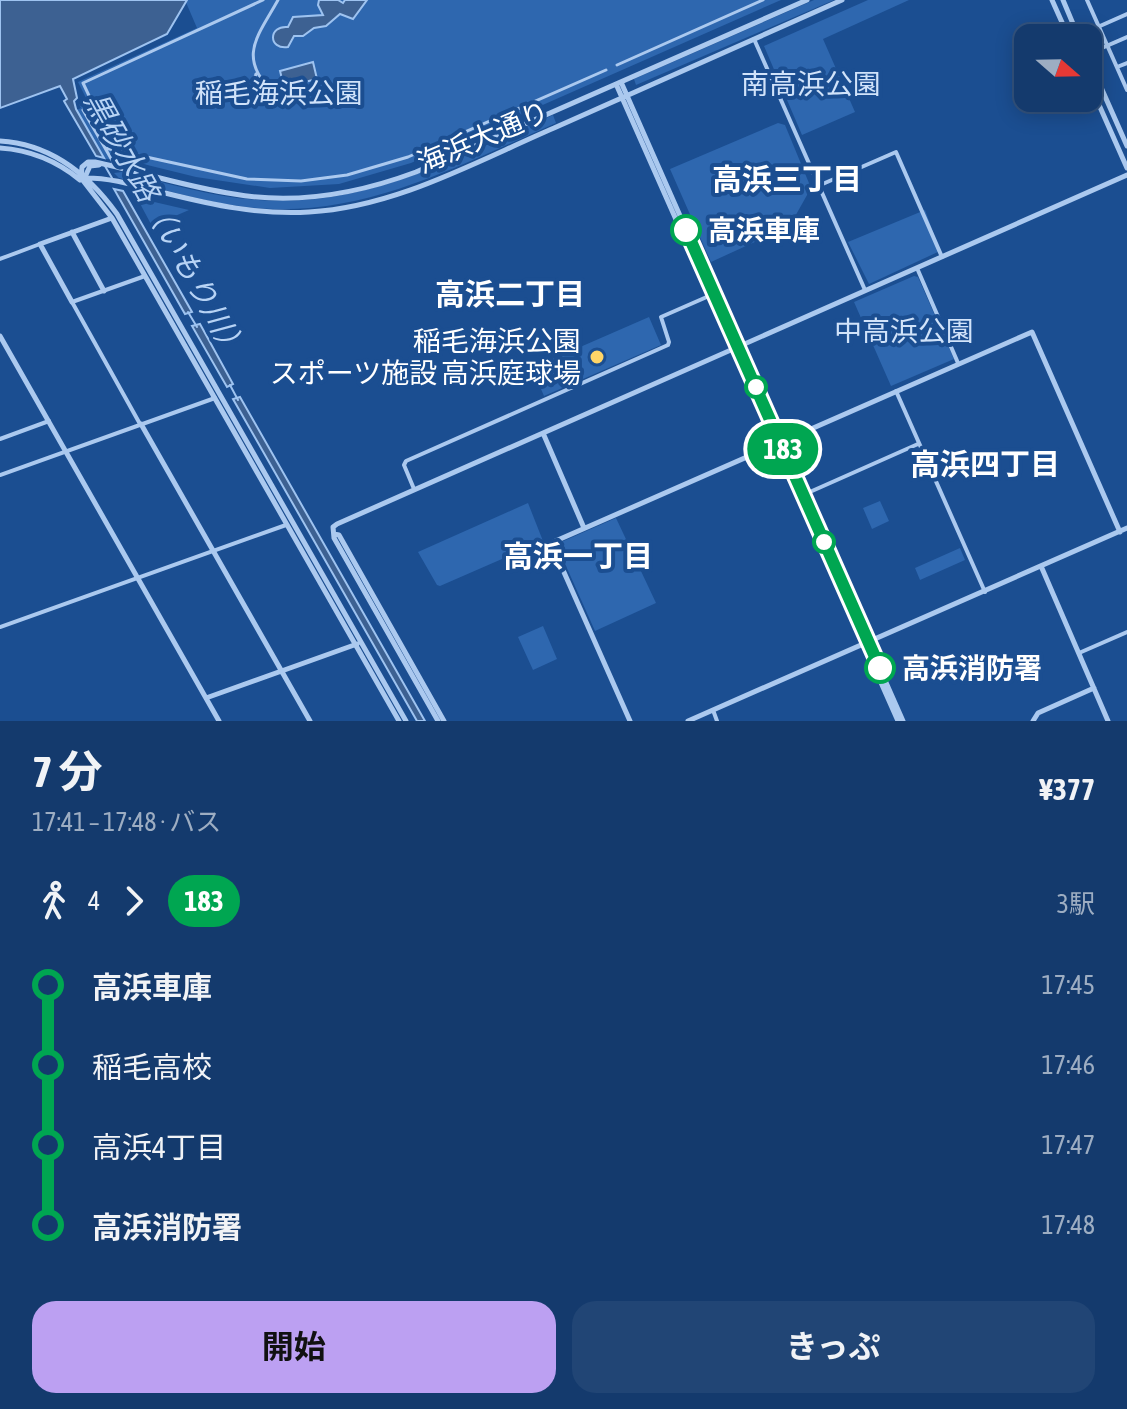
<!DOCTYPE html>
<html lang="ja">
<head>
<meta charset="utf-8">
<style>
  :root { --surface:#143a6d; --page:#214575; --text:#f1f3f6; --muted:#9dadc2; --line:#335480; --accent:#bca0f2 }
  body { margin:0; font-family:"Asap Condensed","Noto Sans JP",sans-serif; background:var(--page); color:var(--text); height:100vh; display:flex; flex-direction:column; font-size:30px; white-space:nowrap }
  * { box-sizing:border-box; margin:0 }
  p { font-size:26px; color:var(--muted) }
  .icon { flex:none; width:44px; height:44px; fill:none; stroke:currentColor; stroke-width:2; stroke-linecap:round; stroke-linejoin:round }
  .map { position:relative; height:721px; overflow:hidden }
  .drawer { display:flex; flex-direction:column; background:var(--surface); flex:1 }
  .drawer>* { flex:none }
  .badge { padding:0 16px; border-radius:26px; font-size:28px; line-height:52px }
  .needle { width:52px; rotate:110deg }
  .fabs { position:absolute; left:1014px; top:24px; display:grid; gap:16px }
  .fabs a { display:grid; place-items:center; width:88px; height:88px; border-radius:16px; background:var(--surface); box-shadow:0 4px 20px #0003,0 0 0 2px var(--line); font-size:40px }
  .map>.badge { position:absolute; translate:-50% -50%; box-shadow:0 0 0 4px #fff }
  .legs { display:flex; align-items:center; gap:12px; height:88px; padding:0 32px; font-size:26px }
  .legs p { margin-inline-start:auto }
  .head { display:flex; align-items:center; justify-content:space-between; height:136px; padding:0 32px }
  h1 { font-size:44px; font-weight:700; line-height:60px }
  .button { display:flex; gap:16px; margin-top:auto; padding:16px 32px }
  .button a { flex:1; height:92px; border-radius:24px; background:var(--accent); color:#111; font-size:32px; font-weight:700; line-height:92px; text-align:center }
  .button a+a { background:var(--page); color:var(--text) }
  ul { padding:0 32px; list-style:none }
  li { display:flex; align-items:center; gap:28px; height:80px; font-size:30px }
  li i { display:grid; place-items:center; width:12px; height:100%; margin:0 10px; background:currentColor }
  li i::after { content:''; width:20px; height:20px; margin:-10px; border:6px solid; border-radius:50%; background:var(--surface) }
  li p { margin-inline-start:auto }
  li:first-child i { background:linear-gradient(#0000 50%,currentColor 0) }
  li:last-child i { background:linear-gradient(currentColor 50%,#0000 0) }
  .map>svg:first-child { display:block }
  .green { fill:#2e67af }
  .water { fill:#3d6192; stroke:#9ec3f0; stroke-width:2 }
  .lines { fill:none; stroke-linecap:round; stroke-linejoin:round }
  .stream { stroke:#9ec3f0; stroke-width:2 }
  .pedestrian { stroke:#abc9ef; stroke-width:3 }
  .minor { stroke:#abc9ef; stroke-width:4 }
  .tertiary { stroke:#abc9ef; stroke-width:5 }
  .line-1-casing { stroke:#fff; stroke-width:18 }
  .line-1 { stroke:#00a651; stroke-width:12 }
  .stop-1-dot { fill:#fff; stroke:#00a651; stroke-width:4 }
  .poi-dot { fill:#ffd568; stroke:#1b4e91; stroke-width:3 }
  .labels { text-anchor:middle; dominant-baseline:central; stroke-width:8; stroke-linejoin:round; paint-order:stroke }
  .park-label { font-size:28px; fill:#d1e3fa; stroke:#1b4e91 }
  .street-label { font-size:28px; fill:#fff; stroke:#1b4e91 }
  .stop-label { font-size:28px; font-weight:bold; fill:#fff; stroke:#1b4e91; text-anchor:start }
  .poi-label { font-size:28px; fill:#fff; stroke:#1b4e91; text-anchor:end }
  .neighbourhood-label { font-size:30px; font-weight:bold; fill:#fff; stroke:#1b4e91 }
  .water-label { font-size:30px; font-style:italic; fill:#b7d3f5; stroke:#1b4e91 }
</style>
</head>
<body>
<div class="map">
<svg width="1127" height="721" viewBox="0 0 1127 721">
  <rect width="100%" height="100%" fill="#1b4e91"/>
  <!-- green -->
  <path class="green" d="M185 0H781L411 163 339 184 270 188 196 177 127 160 105 159 77 110 81 108 79 104 87 100 78 82 197 28Z
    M814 0H834L636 85 634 79Z
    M868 0H909L823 39 855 112 802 135 764 46Z
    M553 115 556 123C450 169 351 225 232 205 194 199 156 187 119 178L114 173 122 172C166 183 212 197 258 200 366 208 458 157 553 115Z
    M778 123 785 125 811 188 793 220 794 224 711 262 670 169Z
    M137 198 189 210 152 226Z
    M925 210 940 251 869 284 848 242Z
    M914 276 918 277 954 359 891 386 854 302Z
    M649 317 661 345 544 396 532 368Z
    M880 501 889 521 872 529 863 508Z
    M528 503 543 541 440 586 437 585 418 552Z
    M616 518 656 603 595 631 558 548 559 543Z
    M960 548 965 560 920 580 915 568Z
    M543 626 557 659 533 670 518 637Z"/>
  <!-- water -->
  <path class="water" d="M0 0H187L167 34 73 79 77 98 74 101 76 109 104 158 96 156 64 101 67 99 60 86 0 108Z
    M319 0H338L343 3 345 0H367L353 19 340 14 326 26 314 28 303 36H294L288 47C268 50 268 25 288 27L293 17 323 15 318 5Z
    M313 62 317 79 284 87 280 71Z
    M114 189 123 191 192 312 185 314Z
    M200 324 233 384 227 387 192 326Z
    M240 397 425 721H417L233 399Z"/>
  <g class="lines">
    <!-- stream -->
    <path class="stream" d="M105 166 112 178
      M188 312 197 327
      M230 385 238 400"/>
    <!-- pedestrian -->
    <path class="pedestrian" d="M617 65 763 0
      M251 90 256 74
      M274 94C236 57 258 36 278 0
      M105 148 83 110 86 109 84 105 92 102 83 83 263 0
      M113 162 105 148 247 179 301 181 347 175 408 157 606 70"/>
    <!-- minor -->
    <path class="minor" d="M1087 0 1127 90
      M1100 26 1127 14
      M754 39 865 290
      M1088 54 1127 37
      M1117 67 1127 63
      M818 186 896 152 942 257
      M0 259 40 244
      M917 268 958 363
      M896 391 985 592
      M140 424 72 302 145 276
      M0 439 49 421
      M0 475 215 398
      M414 489 404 465 406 461 668 345 669 342 661 317 709 296
      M803 495 918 444
      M0 627 286 525
      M1079 653 1127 632
      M713 710 717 721"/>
    <!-- tertiary -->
    <path class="tertiary" d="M1052 0 1069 38
      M1063 0 1079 38
      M1088 58 1127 146
      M1088 80 1127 168
      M621 82 903 721
      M616 84 898 721
      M0 141C51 144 89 175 117 214L406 721
      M0 148C31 150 57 161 80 180
      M85 177 90 166 99 165
      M82 178C110 177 138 186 165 193 213 205 259 215 309 212 396 207 475 162 554 128 650 85 746 42 842 0
      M72 232 104 291
      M72 302 40 244 112 218
      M0 336 219 721
      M141 424 310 721
      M543 433 584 528
      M334 534 339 535 444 721
      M1041 566 1108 721
      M206 698 357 644
      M399 721 112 218 81 178 82 167 88 162H95C141 172 187 187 234 194 296 205 357 194 416 172L807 0
      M438 721 334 538 333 527 337 524 1127 175
      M630 721 551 543 1032 332 1120 532
      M688 721 1127 528
      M1033 721 1038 713 1094 688"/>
  </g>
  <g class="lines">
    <!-- line-1 casing -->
    <g class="line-1-casing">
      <path id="line-1" d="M686 230 880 668"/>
    </g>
    <!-- line-1 -->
    <use href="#line-1" class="line-1"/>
  </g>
  <!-- markers -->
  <g class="stop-1-dot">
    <circle cx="686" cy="230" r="14"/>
    <circle cx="756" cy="387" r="10"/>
    <circle cx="824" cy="542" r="10"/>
    <circle cx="880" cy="668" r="14"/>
  </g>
  <circle class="poi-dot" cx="597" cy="357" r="8"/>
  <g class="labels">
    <!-- park labels -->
    <g class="park-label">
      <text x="811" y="84">南高浜公園</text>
      <text x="279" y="93">稲毛海浜公園</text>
      <text x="904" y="331">中高浜公園</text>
    </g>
    <!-- street labels -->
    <g class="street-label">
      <text transform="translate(483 137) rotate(-23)">海浜大通り</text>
    </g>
    <!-- stop labels -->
    <g class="stop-label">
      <text x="708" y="230">高浜車庫</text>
      <text x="902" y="668">高浜消防署</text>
    </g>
    <!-- poi labels -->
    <g class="poi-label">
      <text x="581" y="341">稲毛海浜公園<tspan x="581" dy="32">スポーツ施設 高浜庭球場</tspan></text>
    </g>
    <!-- neighbourhood labels -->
    <g class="neighbourhood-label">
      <text x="787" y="179">高浜三丁目</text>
      <text x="510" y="294">高浜二丁目</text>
      <text x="985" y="464">高浜四丁目</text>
      <text x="578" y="556">高浜一丁目</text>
    </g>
    <!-- water labels -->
    <g class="water-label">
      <text transform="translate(166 225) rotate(61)">黒砂水路（いもり川）</text>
    </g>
  </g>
</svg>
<div class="fabs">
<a><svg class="needle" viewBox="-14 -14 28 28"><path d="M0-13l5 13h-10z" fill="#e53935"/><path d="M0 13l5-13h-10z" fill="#9dadc2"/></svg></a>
</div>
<b class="badge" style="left:783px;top:449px;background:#00a651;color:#fff">183</b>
</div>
<section class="drawer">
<div class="head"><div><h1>7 分</h1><p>17:41 – 17:48 · バス</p></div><b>¥377</b></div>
<div class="legs"><svg class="icon" aria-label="walk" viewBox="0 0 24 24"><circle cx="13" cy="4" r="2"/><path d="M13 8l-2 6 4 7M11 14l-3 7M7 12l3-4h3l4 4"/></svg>4<svg class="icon" aria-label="forward" viewBox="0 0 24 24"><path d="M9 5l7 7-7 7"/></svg><b class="badge" style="background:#00a651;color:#fff">183</b><p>3駅</p></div>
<ul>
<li><i style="color:#00a651"></i><b>高浜車庫</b><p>17:45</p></li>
<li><i style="color:#00a651"></i><span>稲毛高校</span><p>17:46</p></li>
<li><i style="color:#00a651"></i><span>高浜4丁目</span><p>17:47</p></li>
<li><i style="color:#00a651"></i><b>高浜消防署</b><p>17:48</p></li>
</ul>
<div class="button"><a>開始</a><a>きっぷ</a></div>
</section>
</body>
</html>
